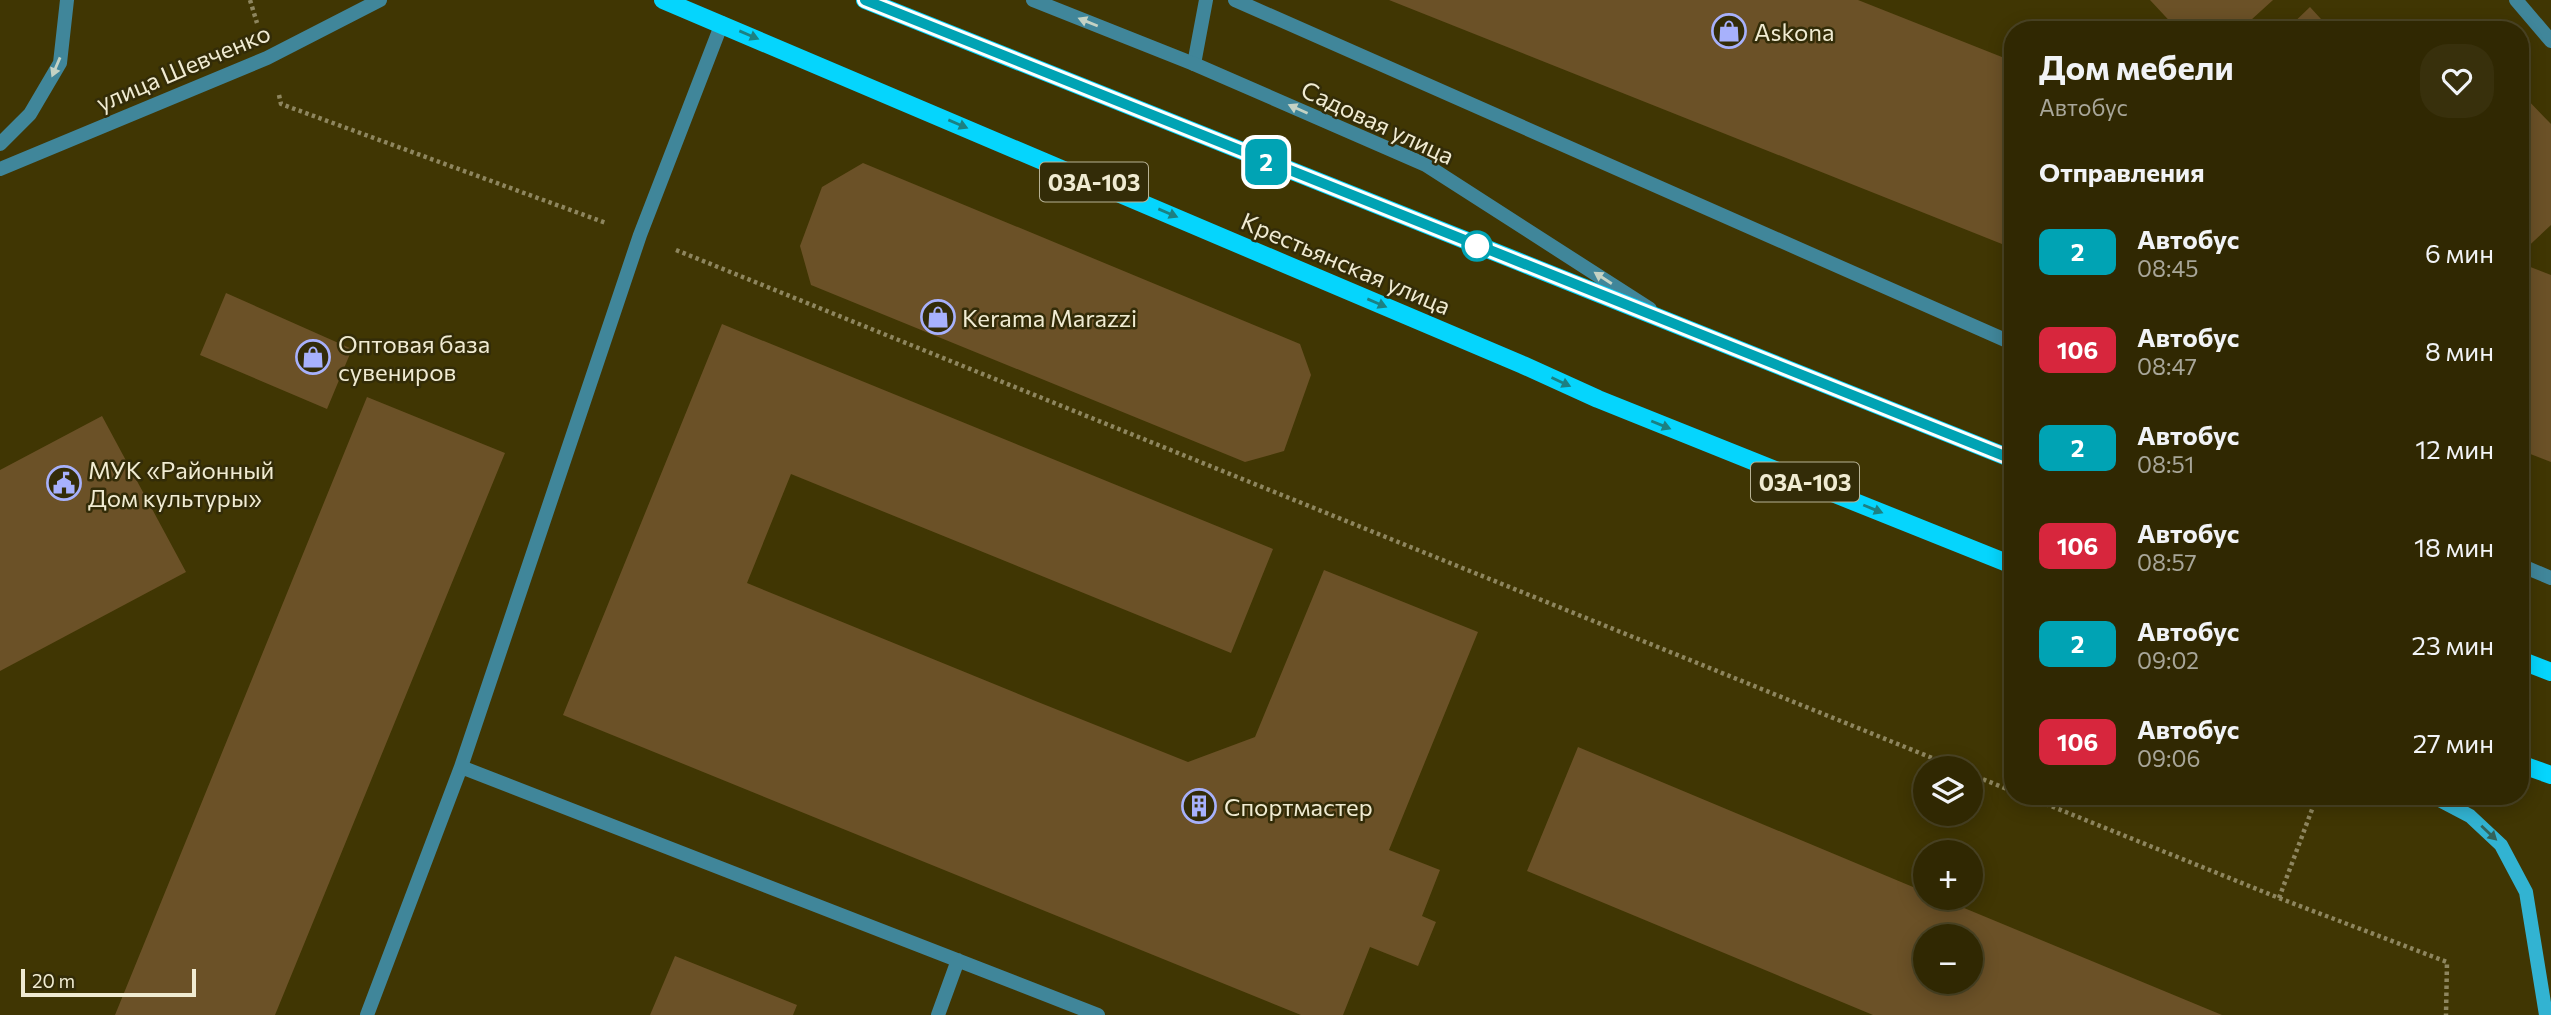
<!DOCTYPE html>
<html lang="ru">
<head>
<meta charset="utf-8">
<style>
  :root { --surface:#302802; --page:#38300c; --text:#f1f3f6; --muted:#a8a699; --line:#4b4424 }
  body { margin:0; font-family:Commissioner,sans-serif; background:var(--page); color:var(--text); height:100vh; display:flex; flex-direction:column; font-size:26px; white-space:nowrap }
  * { box-sizing:border-box; margin:0 }
  p { font-size:23px; color:var(--muted) }
  .icon { flex:none; width:38px; height:38px; fill:none; stroke:currentColor; stroke-width:2; stroke-linecap:round; stroke-linejoin:round }
  .map { position:relative; flex:1; overflow:hidden }
  .side { position:absolute; left:2004px; top:21px; width:525px; height:784px; display:flex; flex-direction:column; background:var(--surface); border-radius:28px; box-shadow:0 4px 18px #0003,0 0 0 2px var(--line) }
  .side>* { flex:none }
  .badge { padding:0 14px; border-radius:10px; font-size:24px; line-height:46px }
  .controls { position:absolute; left:1913px; top:756px; display:grid; gap:14px }
  .controls a { display:grid; place-items:center; width:70px; height:70px; border-radius:50%; background:var(--surface); box-shadow:0 4px 18px #0003,0 0 0 2px var(--line); font-size:35px }
  .scale { position:absolute; left:21px; bottom:18px; width:175px; box-sizing:border-box; padding-left:7px; border:4px solid #f0ebd2; border-top:0; font-size:19px; line-height:24px; white-space:nowrap; color:#f0ebd2; -webkit-text-stroke:5px #332c08; paint-order:stroke }
  .map>.badge { position:absolute; translate:-50% -50%; box-shadow:0 0 0 4px #fff }
  h2 { padding:0 35px; font-size:26px; line-height:63px }
  .round { display:grid; place-items:center; flex:none; width:74px; height:74px; border-radius:28px; background:var(--page) }
  .summary { display:flex; align-items:center; justify-content:space-between; height:119px; padding:0 35px }
  h1 { font-size:33px; font-weight:700; line-height:52px }
  ul { padding:0; list-style:none }
  li { display:flex; align-items:center; gap:21px; height:98px; padding:0 35px }
  li div { flex:1 }
  li b { display:block; font-size:26px }
  li em { font-style:normal }
  li .badge { min-width:77px; font-weight:700; text-align:center }
  .map>svg:first-child { display:block }
  .building { fill:#6b5127; fill-rule:evenodd }
  .lines { fill:none; stroke-linecap:round; stroke-linejoin:round }
  .path { stroke:#8e865f; stroke-width:4.5; stroke-dasharray:3.5 3.5; stroke-linecap:butt }
  .service { stroke:#40869a; stroke-width:14 }
  .minor { stroke:#40869a; stroke-width:14 }
  .tertiary { stroke:#40869a; stroke-width:14 }
  .secondary { stroke:#32b3d2; stroke-width:14 }
  .primary { stroke:#05d5fd; stroke-width:18 }
  .oneway { fill:#c4d2c4 }
  .oneway2 { fill:#1c8082 }
  .oneway3 { fill:#336259 }
  .line-casing { stroke:#fff; stroke-width:16 }
  .line { stroke:#00a3b4; stroke-width:10 }
  .stop-dot { fill:#fff; stroke:#00a3b4; stroke-width:3.5 }
  .labels { text-anchor:middle; dominant-baseline:central; stroke-width:5; stroke-linejoin:round; paint-order:stroke }
  .shield { fill:#332c08; stroke:#b7b295; stroke-width:2 }
  .shield-label { font-size:23px; font-weight:bold; fill:#f0ebd2 }
  .poi-label { font-size:24px; fill:#f0ebd2; stroke:#332c08; text-anchor:start }
  .street-label { font-size:24px; fill:#f0ebd2; stroke:#332c08 }
</style>
</head>
<body>
<div class="map">
<svg width="2551" height="1015" viewBox="0 0 2551 1015">
  <rect width="100%" height="100%" fill="#403603"/>
  <!-- building -->
  <path class="building" d="M1389 0H1858L2012 61V248Z
    M2150 0H2273L2240 30H2178Z
    M2310 7 2331 30H2286Z
    M2520 92 2551 124V225L2520 254Z
    M863 163 1300 344 1311 375 1284 451 1245 462 811 285 800 246 822 187Z
    M2520 263 2551 275V462L2520 450Z
    M226 293 352 349 327 409 200 355Z
    M722 324 1273 549 1231 653 791 474 747 583 1033 700 1188 762 1255 737 1324 570 1478 632 1389 850 1440 870 1422 916 1436 922 1418 966 1370 947 1343 1015H1301L563 715Z
    M367 397 505 453 275 1015H115Z
    M102 416 186 572 0 671V470Z
    M1578 747 1925 892V898H1940L2222 1015H1873L1527 871ZM1925 936H1970V982H1925Z
    M675 956 797 1005 793 1015H650Z"/>
  <g class="lines">
    <!-- path -->
    <path class="path" d="M250 0 257 23
      M279 95 281 104 606 223
      M676 250 1957 768
      M1970 774 2012 791
      M2026 796 2279 898 2447 962 2446 1015
      M2279 898 2317 796"/>
    <!-- service -->
    <path class="service" d="M1235 0 2012 343
      M722 23 640 235 461 767 1098 1015
      M1194 64 1206 0
      M2520 565 2551 578
      M367 1015 461 767
      M938 1015 958 960"/>
    <!-- minor -->
    <path class="minor" d="M1033 0 1194 64 1426 165 1650 309
      M2516 0 2551 41"/>
    <!-- tertiary -->
    <path class="tertiary" d="M0 144 30 114 60 63 67 0
      M0 169 267 58 380 0"/>
    <!-- secondary -->
    <path class="secondary" d="M2432 796 2470 816 2501 845 2526 892 2546 1015"/>
    <!-- primary -->
    <path class="primary" d="M663 0 1523 365 1598 399 2012 565
      M865 0 2012 459
      M2520 660 2551 672
      M2520 764 2551 775"/>
  </g>
  <!-- one-way arrows -->
  <defs><path id="oneway-solid" d="M-6-.8H1V-3.2L6.5 0L1 3.2V.8H-6Z" transform="scale(1.75)"/></defs>
  <g class="oneway">
    <use href="#oneway-solid" transform="translate(1088 22) rotate(-158)"/>
    <use href="#oneway-solid" transform="translate(56 67) rotate(113)"/>
    <use href="#oneway-solid" transform="translate(1298 109) rotate(-156)"/>
    <use href="#oneway-solid" transform="translate(1603 278) rotate(-147)"/>
  </g>
  <g class="oneway2">
    <use href="#oneway-solid" transform="translate(749 35) rotate(23)"/>
    <use href="#oneway-solid" transform="translate(958 124) rotate(23)"/>
    <use href="#oneway-solid" transform="translate(1168 213) rotate(23)"/>
    <use href="#oneway-solid" transform="translate(1377 303) rotate(23)"/>
    <use href="#oneway-solid" transform="translate(1561 382) rotate(25)"/>
    <use href="#oneway-solid" transform="translate(1661 425) rotate(22)"/>
    <use href="#oneway-solid" transform="translate(1873 509) rotate(22)"/>
  </g>
  <use class="oneway3" href="#oneway-solid" transform="translate(2489 833) rotate(43)"/>
  <g class="lines">
    <!-- line casing -->
    <g class="line-casing">
      <path id="line" d="M865 0 2012 459"/>
    </g>
    <!-- line -->
    <use href="#line" class="line"/>
  </g>
  <!-- icons -->
  <defs>
    <g id="shop-ring" transform="scale(1.75)"><circle r="9.5" fill="#332c08" stroke="#a7b1fc" stroke-width="1.5"/><path d="M-5-2.5h2.3a2.7 3.5 0 0 1 5.4 0H5L5.5 6h-11ZM-1.5-2.5h3a1.5 2.3 0 0 0-3 0Z" fill="#a7b1fc"/></g>
    <g id="civic-ring" transform="scale(1.75)"><circle r="9.5" fill="#332c08" stroke="#a7b1fc" stroke-width="1.5"/><path d="M-.6-6.5H3V-4.5H.6V-3L4-1V1h2V6H-6V1h2V-1L-.6-3ZM-1.2 2.5V6h2.4V2.5Z" fill="#a7b1fc"/></g>
    <g id="building-ring" transform="scale(1.75)"><circle r="9.5" fill="#332c08" stroke="#a7b1fc" stroke-width="1.5"/><path d="M-4-6H4V6H1V3H-1V6H-4ZM-2.5-4.3h1.7v1.8h-1.7ZM.8-4.3h1.7v1.8H.8ZM-2.5-1h1.7V.8h-1.7ZM.8-1h1.7V.8H.8Z" fill="#a7b1fc"/></g>
  </defs>
  <g fill-rule="evenodd">
    <use href="#shop-ring" x="1729" y="31"/>
    <use href="#shop-ring" x="938" y="317"/>
    <use href="#shop-ring" x="313" y="357"/>
    <use href="#civic-ring" x="64" y="483"/>
    <use href="#building-ring" x="1199" y="806"/>
  </g>
  <!-- markers -->
  <circle class="stop-dot" cx="1477" cy="246" r="14"/>
  <g class="labels">
    <!-- shield labels -->
    <g class="shield">
      <rect x="1040" y="162.5" width="108" height="39" rx="5"/>
      <rect x="1751" y="462.5" width="108" height="39" rx="5"/>
    </g>
    <g class="shield-label">
      <text x="1094" y="182">03А-103</text>
      <text x="1805" y="482">03А-103</text>
    </g>
    <!-- poi labels -->
    <g class="poi-label">
      <text x="1754" y="31">Askona</text>
      <text x="962" y="317">Kerama Marazzi</text>
      <text x="338" y="343">Оптовая база<tspan x="338" dy="28">сувениров</tspan></text>
      <text x="88" y="469">МУК «Районный<tspan x="88" dy="28">Дом культуры»</tspan></text>
      <text x="1224" y="806">Спортмастер</text>
    </g>
    <!-- street labels -->
    <g class="street-label">
      <text transform="translate(183 67) rotate(-23)">улица Шевченко</text>
      <text transform="translate(1378 122) rotate(25)">Садовая улица</text>
      <text transform="translate(1346 263) rotate(23)">Крестьянская улица</text>
    </g>
  </g>
</svg>
<div class="controls">
<a><svg class="icon" aria-label="layers" viewBox="0 0 24 24"><path d="M12 4l9 5-9 5-9-5zM3 14l9 5 9-5"/></svg></a>
<a>+</a>
<a>−</a>
</div>
<div class="scale">20 m</div>
<b class="badge" style="left:1266px;top:162px;background:#00a3b4;color:#fff">2</b>
<section class="side">
<div class="summary"><div><h1>Дом мебели</h1><p>Автобус</p></div><a class="round"><svg class="icon" aria-label="heart" viewBox="0 0 24 24"><path d="M12 20l-8-8c-3-5 5-10 8-4 3-6 11-1 8 4z"/></svg></a></div>
<h2>Отправления</h2>
<ul>
<li><span class="badge" style="background:#00a3b4;color:#fff">2</span><div><b>Автобус</b><p>08:45</p></div><em>6 мин</em></li>
<li><span class="badge" style="background:#d7263d;color:#fff">106</span><div><b>Автобус</b><p>08:47</p></div><em>8 мин</em></li>
<li><span class="badge" style="background:#00a3b4;color:#fff">2</span><div><b>Автобус</b><p>08:51</p></div><em>12 мин</em></li>
<li><span class="badge" style="background:#d7263d;color:#fff">106</span><div><b>Автобус</b><p>08:57</p></div><em>18 мин</em></li>
<li><span class="badge" style="background:#00a3b4;color:#fff">2</span><div><b>Автобус</b><p>09:02</p></div><em>23 мин</em></li>
<li><span class="badge" style="background:#d7263d;color:#fff">106</span><div><b>Автобус</b><p>09:06</p></div><em>27 мин</em></li>
</ul>
</section>
</div>
</body>
</html>
